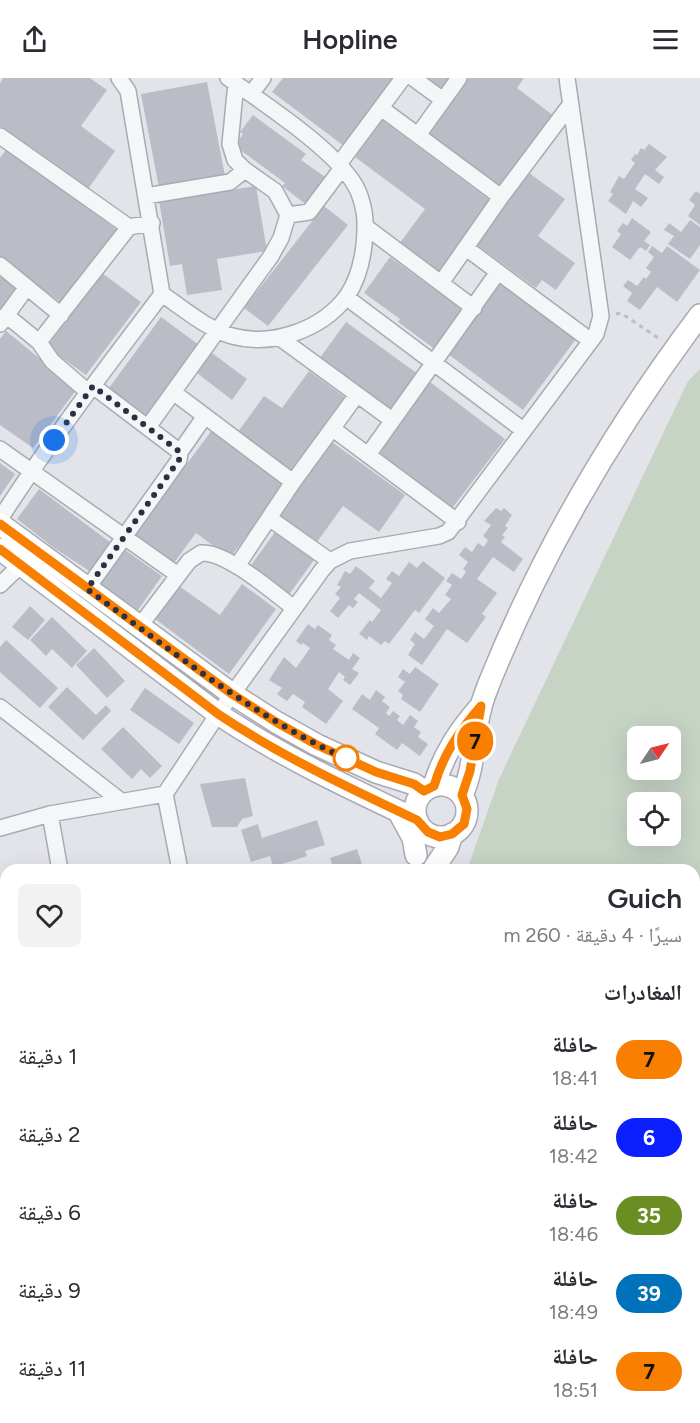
<!DOCTYPE html>
<html lang="ar">
<head>
<meta charset="utf-8">
<style>
  :root { --surface:#fff; --page:#f2f2f3; --text:#2b2b33; --muted:#7c7c81 }
  body { margin:0; font-family:Figtree,"Noto Naskh Arabic",sans-serif; background:var(--page); color:var(--text); direction:rtl; height:100vh; display:flex; flex-direction:column; font-size:22px; white-space:nowrap }
  * { box-sizing:border-box; margin:0 }
  p { font-size:20px; color:var(--muted) }
  .icon { flex:none; width:33px; height:33px; fill:none; stroke:currentColor; stroke-width:2; stroke-linecap:round; stroke-linejoin:round }
  .map { position:relative; flex:1; overflow:hidden; direction:ltr }
  .sheet { position:absolute; left:0px; top:786px; width:700px; height:560px; display:flex; flex-direction:column; background:var(--surface); border-radius:18px 18px 0 0; box-shadow:0 6px 24px #0002; direction:rtl }
  .sheet>* { flex:none }
  .badge { padding:0 12px; border-radius:20px; font-size:21px; line-height:39px }
  .needle { width:39px; rotate:55deg }
  .tools { position:absolute; left:627px; top:648px; display:grid; gap:12px }
  .tools a { display:grid; place-items:center; width:54px; height:54px; border-radius:9px; background:var(--surface); box-shadow:0 6px 24px #0002; font-size:30px }
  .you { position:absolute; width:30px; height:30px; margin:-15px; border:4px solid #fff; border-radius:50%; background:#1a73e8; box-shadow:0 0 0 9px #1a73e833 }
  .map>.badge { position:absolute; translate:-50% -50%; box-shadow:0 0 0 3px #fff }
  h2 { padding:0 18px; font-size:22px; line-height:54px }
  .round { display:grid; place-items:center; flex:none; width:63px; height:63px; border-radius:9px; background:var(--page) }
  .overview { display:flex; align-items:center; justify-content:space-between; height:102px; padding:0 18px }
  h1 { font-size:28px; font-weight:600; line-height:45px }
  ul { padding:0; list-style:none }
  li { display:flex; align-items:center; gap:18px; height:78px; padding:0 18px }
  li div { flex:1 }
  li b { display:block; font-size:22px }
  li em { font-style:normal }
  li .badge { min-width:66px; font-weight:700; text-align:center }
  header { display:flex; justify-content:space-between; align-items:center; height:78px; padding:0 18px; background:var(--surface); font-size:27px; font-weight:600 }
  .map>svg:first-child { display:block }
  .green { fill:#c6d3c5; fill-rule:evenodd }
  .building { fill:#bbbdc6 }
  .lines { fill:none; stroke-linecap:round; stroke-linejoin:round }
  .lane-casing { stroke:#a8aab4; stroke-width:10 }
  .street-casing { stroke:#a8aab4; stroke-width:18 }
  .secondary-casing { stroke:#a8aab4; stroke-width:24 }
  .path { stroke:#bdbfc4; stroke-width:3; stroke-dasharray:4.5 4.5; stroke-linecap:butt }
  .lane { stroke:#f5f6f8; stroke-width:8 }
  .street { stroke:#f5f6f8; stroke-width:15 }
  .secondary { stroke:#fff; stroke-width:21 }
  .line-casing { stroke:#fff; stroke-width:14 }
  .line { stroke:#f87f00; stroke-width:9 }
  .walk { stroke:#2c3040; stroke-width:6; stroke-dasharray:0 10.8 }
  .stop-dot { fill:#fff; stroke:#f87f00; stroke-width:3 }
</style>
</head>
<body>
<header><svg class="icon" aria-label="menu" viewBox="0 0 24 24"><path d="M4 6h16M4 12h16M4 18h16"/></svg>Hopline<svg class="icon" aria-label="share" viewBox="0 0 24 24"><path d="M12 15V3M7 8l5-5 5 5M5 13v7h14v-7"/></svg></header>
<div class="map">
<svg width="700" height="1345" viewBox="0 0 700 1345">
  <rect width="100%" height="100%" fill="#e3e4ea"/>
  <!-- green -->
  <path class="green" d="M700 291V1345H397L396 1340H694V792H467L499 701 688 303ZM638 658H670V692H638ZM638 724H670V758H638Z"/>
  <!-- building -->
  <path class="building" d="M3 0H90L107 12 81 48 115 73 88 111 0 48V5Z
    M283 0H394L344 68 272 14Z
    M422 0H451L441 14Z
    M469 0H524L517 10 554 38 500 110 427 56Z
    M207 4 225 98 159 110 141 16Z
    M253 37 306 76 301 82 328 101 308 128 282 108 285 105 235 68 243 56 240 54Z
    M382 42 491 123 438 195 399 166 425 131 355 79Z
    M649 66 667 79 655 92 664 99 659 106 645 96 635 111 648 120 641 129 633 123 626 136 608 123 613 116 610 114 619 98 624 101 635 85 631 82 635 76 637 77 641 70 644 72Z
    M7 70 117 152 63 226 0 179V80Z
    M529 95 565 121 538 158 575 185 556 212 542 202 536 210 477 167Z
    M256 108 267 173 217 181 222 212 187 217 182 186 170 188 159 123Z
    M696 113 700 116V147L688 138 695 127 689 122Z
    M324 128 348 147 268 248 244 230Z
    M632 140 651 154 644 163 650 167 646 173 640 169 630 182 612 169 621 156 617 153 623 145 627 148Z
    M690 142 700 149V167L690 181 668 166 674 158 664 152 669 145 681 154Z
    M652 168 662 175 667 168 700 192 677 224 657 209 640 232 627 223 632 215 623 208 628 202 637 208 644 199 646 201 651 194 646 190 654 179 648 174Z
    M390 179 464 233 436 272 398 244 400 241 364 215Z
    M102 195 141 224 86 297 47 269Z
    M0 198 19 213 0 239Z
    M501 205 576 261 523 332 448 276Z
    M161 239 199 267 147 338 109 310Z
    M346 244 418 296 391 333 319 281Z
    M6 253 77 311 33 370 0 347V261Z
    M212 275 247 301 232 322 197 295Z
    M309 293 346 320 293 394 238 354 264 318 282 330Z
    M430 304 505 361 450 433 376 377Z
    M212 352 285 406 230 480 196 455 171 489 132 460Z
    M332 364 405 417 379 454 343 428 317 464 279 437Z
    M0 385 15 396 0 418Z
    M39 411 111 465 91 494 54 470 17 441Z
    M496 430 501 433 504 430 512 437 505 448 508 450 502 457 505 459 501 464 523 481 514 494 493 479 477 501 497 515 482 536 486 539 467 565 447 551 422 587 408 577 415 566 410 562 415 554 424 561 434 548 425 541 433 530 439 535 451 521 445 517 452 507 446 503 452 495 461 501 466 494 463 491 468 484 459 477 465 469 472 474 478 465 484 469 488 462 483 458 491 447 484 443Z
    M275 454 314 482 288 518 249 490Z
    M125 472 162 498 138 532 98 506Z
    M423 483 445 500 419 535 415 532 389 566 385 563 381 567 369 558 367 562 359 556 370 542 372 544 381 532 359 515 354 521 358 524 353 530 349 527 338 540 330 533 340 520 335 516 341 509 337 507 345 493 350 496 356 488 375 503 369 510 381 520 392 505 386 501 392 493 399 498 409 484 417 490Z
    M242 506 276 531 229 596 155 541 179 508 220 537Z
    M30 528 45 542 28 562 12 549Z
    M52 539 87 573 72 590 52 571 46 578 30 562Z
    M308 546 315 551 318 547 332 557 329 562 336 567 333 571 349 582 353 575 360 580 352 591 359 595 350 607 343 602 345 599 339 594 328 611 343 623 326 646 302 629 305 624 293 616 287 623 277 616 282 610 269 602 284 579 296 590 310 570 303 565 301 567 296 563Z
    M6 562 58 610 40 630 0 594V569Z
    M94 570 125 603 107 620 76 587Z
    M415 589 439 606 420 634 401 621 403 617 398 613 405 604 398 599 403 591 410 596Z
    M67 609 96 637 106 627 111 633 83 662 48 629Z
    M145 610 194 645 179 666 130 632Z
    M376 612 385 619 382 623 390 629 386 635 389 638 393 633 400 638 397 642 403 647 410 637 418 643 414 649 421 654 418 659 428 666 420 678 402 665 397 672 375 656 379 650 352 631 362 616 370 622Z
    M123 649 162 688 150 700 141 691 132 701 101 671Z
    M245 700 253 738 242 741 237 749H212L200 706Z
    M317 742 325 767 305 773 307 778 273 789 270 778 251 784 241 752 258 746 262 760Z
    M357 771 364 792H334L330 780Z
    M3 1260H6V1338L0 1337V1301L3 1282H1Z"/>
  <g class="lines">
    <!-- lane casing -->
    <g class="lane-casing">
      <path id="lane" d="M198 1340 230 1342 252 1340"/>
    </g>
    <!-- street casing -->
    <g class="street-casing">
      <path id="street" d="M413 0 443 22
        M251 16 263 0
        M381 30 501 119
        M418 57 459 0
        M0 58 129 149 152 145
        M339 86 403 0
        M146 118 230 104 245 92
        M288 137 309 134 342 90
        M366 149 474 230
        M466 170 591 263
        M0 187 61 237
        M441 205 501 119 570 27
        M162 216C184 231 207 251 232 258 272 269 322 252 347 218 357 203 362 185 364 167 366 147 366 132 358 113 342 76 263 25 228 0
        M346 219 523 352
        M6 237 39 264 52 283 88 314
        M0 246 27 209
        M280 260 392 342
        M39 264 129 149
        M93 308 180 374
        M173 314 293 404
        M148 349 271 178 281 160 288 137 275 113 245 92 235 82 230 66 236 5
        M333 351 458 444
        M0 371 178 497
        M368 377 498 194
        M269 440 330 483
        M0 441C50 363 106 290 162 216L128 13 119 0
        M237 488 293 404 356 318
        M0 507 27 481
        M87 511 179 382 180 374 205 338
        M139 549 189 483 201 475C226 473 274 515 294 530
        M0 629 121 723
        M50 736 60 792
        M0 750 50 736 165 716
        M180 792 165 716 218 636 322 492 330 483 350 473 439 458 448 454 596 256 601 238 567 0
        M0 1005 6 1003
        M0 1130 6 1128"/>
    </g>
    <!-- secondary casing -->
    <g class="secondary-casing">
      <path id="secondary" d="M0 446 232 616 276 644 317 667 376 694 414 706 424 713
        M0 471 218 636C281 678 349 710 417 742
        M415 733a26 26 0 1 1 52 0a26 26 0 1 1-52 0Z
        M434 708C443 677 459 653 480 629
        M462 717C475 690 473 657 481 629 483 620 487 611 490 603 543 472 615 350 700 237
        M401 738 413 760 416 777
        M433 792 448 769 452 756
        M351 1340V1345"/>
    </g>
    <!-- path -->
    <path class="path" d="M616 236 621 235 661 262"/>
    <!-- lane -->
    <use href="#lane" class="lane"/>
    <!-- street -->
    <use href="#street" class="street"/>
    <!-- secondary -->
    <use href="#secondary" class="secondary"/>
  </g>
  <g class="lines">
    <!-- line casing -->
    <g class="line-casing">
      <path id="line" d="M0 446 232 616 276 644 317 667 376 694 414 706 424 713 434 708C443 677 459 653 481 628L470 693 462 717 467 731 464 746 452 756 440 759 428 754 417 742C349 710 281 678 218 636L0 471"/>
    </g>
    <!-- line -->
    <use href="#line" class="line"/>
    <!-- walk -->
    <path class="walk" d="M54 362 93 308 180 374 179 382 87 511C171 572 254 639 349 682L346 680"/>
  </g>
  <!-- markers -->
  <circle class="stop-dot" cx="346" cy="680" r="12"/>
</svg>
<div class="tools">
<a><svg class="needle" viewBox="-14 -14 28 28"><path d="M0-13l5 13h-10z" fill="#e53935"/><path d="M0 13l5-13h-10z" fill="#7c7c81"/></svg></a>
<a><svg class="icon" aria-label="locate" viewBox="0 0 24 24"><circle cx="12" cy="12" r="6"/><path d="M12 2v4M12 18v4M2 12h4M18 12h4"/></svg></a>
</div>
<div class="you" style="left:54px;top:362px"></div>
<b class="badge" style="left:475px;top:663px;background:#f87f00;color:#111">7</b>
<section class="sheet">
<div class="overview"><div><h1>Guich</h1><p>سيرًا · 4 دقيقة · 260 m</p></div><a class="round"><svg class="icon" aria-label="heart" viewBox="0 0 24 24"><path d="M12 20l-8-8c-3-5 5-10 8-4 3-6 11-1 8 4z"/></svg></a></div>
<h2>المغادرات</h2>
<ul>
<li><span class="badge" style="background:#f87f00;color:#111">7</span><div><b>حافلة</b><p>18:41</p></div><em>1 دقيقة</em></li>
<li><span class="badge" style="background:#0c20ff;color:#fff">6</span><div><b>حافلة</b><p>18:42</p></div><em>2 دقيقة</em></li>
<li><span class="badge" style="background:#6b8e23;color:#fff">35</span><div><b>حافلة</b><p>18:46</p></div><em>6 دقيقة</em></li>
<li><span class="badge" style="background:#0072bc;color:#fff">39</span><div><b>حافلة</b><p>18:49</p></div><em>9 دقيقة</em></li>
<li><span class="badge" style="background:#f87f00;color:#111">7</span><div><b>حافلة</b><p>18:51</p></div><em>11 دقيقة</em></li>
</ul>
</section>
</div>
</body>
</html>
